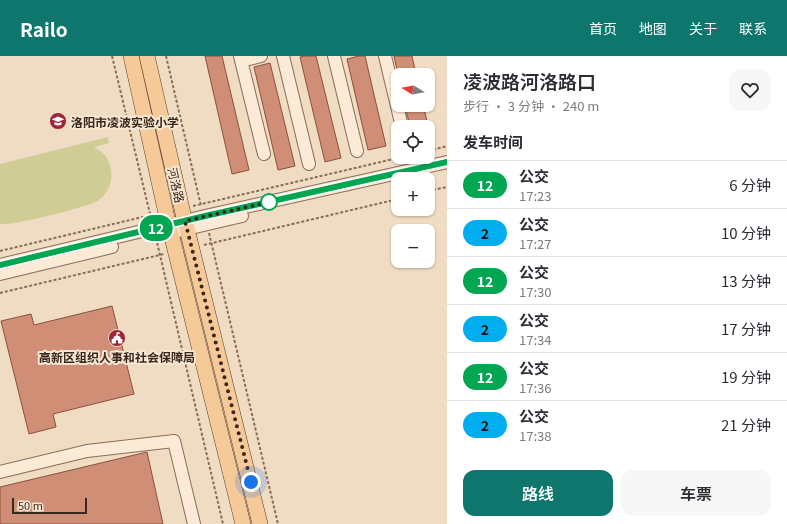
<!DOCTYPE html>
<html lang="zh">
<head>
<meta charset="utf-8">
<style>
  :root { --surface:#fff; --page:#f7f7f7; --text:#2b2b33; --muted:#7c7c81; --line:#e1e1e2; --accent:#0f766e }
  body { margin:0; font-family:Georgia,"Noto Sans SC",serif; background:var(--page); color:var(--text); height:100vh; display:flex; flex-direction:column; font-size:15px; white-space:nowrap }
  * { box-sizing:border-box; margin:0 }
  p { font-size:13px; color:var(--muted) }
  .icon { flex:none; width:22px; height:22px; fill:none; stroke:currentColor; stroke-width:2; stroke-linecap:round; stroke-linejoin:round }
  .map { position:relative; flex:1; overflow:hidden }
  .side { display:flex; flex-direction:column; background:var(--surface); width:340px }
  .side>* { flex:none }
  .badge { padding:0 8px; border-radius:13px; font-size:14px; line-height:26px }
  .needle { width:26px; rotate:281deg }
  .buttons { position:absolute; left:391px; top:12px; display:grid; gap:8px }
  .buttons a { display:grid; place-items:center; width:44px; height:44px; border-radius:8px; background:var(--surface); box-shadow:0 1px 3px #0004; font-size:20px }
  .scale { position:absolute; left:12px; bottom:10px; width:75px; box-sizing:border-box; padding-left:4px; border:2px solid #3a271d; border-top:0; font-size:11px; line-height:14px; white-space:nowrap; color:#3a271d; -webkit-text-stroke:3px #f7e7d2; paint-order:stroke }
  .you { position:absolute; width:20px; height:20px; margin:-10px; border:3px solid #fff; border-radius:50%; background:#1a73e8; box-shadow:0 0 0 6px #1a73e833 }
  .map>.badge { position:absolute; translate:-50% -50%; box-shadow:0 0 0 2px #fff }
  h2 { padding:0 16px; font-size:15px; line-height:36px }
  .round { display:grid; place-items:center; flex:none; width:42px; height:42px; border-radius:12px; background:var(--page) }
  .headline { display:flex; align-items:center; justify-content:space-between; height:68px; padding:0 16px }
  h1 { font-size:19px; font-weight:600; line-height:30px }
  .primary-button { display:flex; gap:8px; margin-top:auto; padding:8px 16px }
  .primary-button a { flex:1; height:46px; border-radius:12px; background:var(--accent); color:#fff; font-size:16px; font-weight:600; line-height:46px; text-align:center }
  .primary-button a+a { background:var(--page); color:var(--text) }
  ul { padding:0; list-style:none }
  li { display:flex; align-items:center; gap:12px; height:48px; padding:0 16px; border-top:1px solid var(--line) }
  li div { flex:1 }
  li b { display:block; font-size:15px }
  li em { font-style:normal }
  li .badge { min-width:44px; font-weight:700; text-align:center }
  header { display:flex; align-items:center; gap:24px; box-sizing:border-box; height:56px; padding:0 20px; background:var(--accent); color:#fff }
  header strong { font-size:19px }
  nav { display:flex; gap:22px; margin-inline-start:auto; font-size:14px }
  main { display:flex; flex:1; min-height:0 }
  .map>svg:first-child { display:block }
  .green { fill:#cfcd95 }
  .building { fill:#d08e76; stroke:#8b503d }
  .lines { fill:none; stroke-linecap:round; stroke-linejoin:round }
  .minor-casing { stroke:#8b6c58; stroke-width:14 }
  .major-casing { stroke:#593b2d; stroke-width:16 }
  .path { stroke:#8b6c58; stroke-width:2; stroke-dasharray:3 2; stroke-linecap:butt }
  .minor { stroke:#faead6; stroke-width:12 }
  .major { stroke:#f5ca98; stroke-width:15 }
  .line-casing { stroke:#fff; stroke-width:9 }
  .line { stroke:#00a651; stroke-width:6 }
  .walk { stroke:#3a271d; stroke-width:4; stroke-dasharray:0 7.2 }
  .stop-dot { fill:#fff; stroke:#00a651; stroke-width:2 }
  .labels { text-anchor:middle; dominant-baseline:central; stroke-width:4; stroke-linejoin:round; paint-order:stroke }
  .poi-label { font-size:12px; font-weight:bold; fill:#3a271d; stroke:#f7e7d2; text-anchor:start }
  .street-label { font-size:12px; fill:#3a271d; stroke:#f7e7d2 }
</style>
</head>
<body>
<header>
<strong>Railo</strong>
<nav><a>首页</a><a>地图</a><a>关于</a><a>联系</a></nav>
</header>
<main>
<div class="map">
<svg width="447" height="468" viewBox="0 0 447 468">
  <rect width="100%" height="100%" fill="#f0dcc2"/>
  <!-- green -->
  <path class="green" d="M108 81 109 87 94 91C103 96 110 103 111 114 113 126 108 137 99 144 89 151 12 170 0 168V108Z"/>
  <!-- building -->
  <path class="building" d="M205 0H222L249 114 232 118Z
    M305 0H316L341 102 325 106 300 1Z
    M359 0H365L386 90 368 94 347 3Z
    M394 0H412L416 19H398Z
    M270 7 295 110 278 114 254 11Z
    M405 49H423L431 81 428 82V71H410Z
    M112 250 134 338 53 358 56 371 29 378 1 265 31 258 34 269Z
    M147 396 163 468H0V431Z"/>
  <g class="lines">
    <!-- minor casing -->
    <g class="minor-casing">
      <path id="minor" d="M240 0 264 98
        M283 0 309 108
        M334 0 357 95
        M385 0 402 71
        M241 5 261 0
        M178 175 242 160
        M0 209 205 160 447 106
        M0 218 112 191
        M0 416 87 395 174 385 194 468"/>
    </g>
    <!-- major casing -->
    <g class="major-casing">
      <path id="major" d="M131 0 166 157 243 468
        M147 0 182 153 260 468"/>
    </g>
    <!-- path -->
    <path class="path" d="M112 0 151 162
      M166 0 201 150
      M428 95 447 90
      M428 135 447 131
      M193 150 402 101
      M209 177 278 468
      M156 182 223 468
      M204 189 398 143
      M0 195 151 159
      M0 237 164 198"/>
    <!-- minor -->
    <use href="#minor" class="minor"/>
    <!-- major -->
    <use href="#major" class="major"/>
  </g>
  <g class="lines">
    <!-- line casing -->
    <g class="line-casing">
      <path id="line" d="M0 209 205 160 447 106"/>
    </g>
    <!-- line -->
    <use href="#line" class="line"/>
    <!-- walk -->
    <path class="walk" d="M251 426 185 165 269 146"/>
  </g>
  <!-- icons -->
  <defs>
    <g id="school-disc" transform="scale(0.9)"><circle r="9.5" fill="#9d2538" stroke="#f7e7d2"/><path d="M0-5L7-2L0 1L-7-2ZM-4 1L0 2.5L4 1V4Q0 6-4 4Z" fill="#fff"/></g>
    <g id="civic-disc" transform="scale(0.9)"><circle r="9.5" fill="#9d2538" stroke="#f7e7d2"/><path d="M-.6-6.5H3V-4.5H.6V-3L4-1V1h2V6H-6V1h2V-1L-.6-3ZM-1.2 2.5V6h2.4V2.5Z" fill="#fff"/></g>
  </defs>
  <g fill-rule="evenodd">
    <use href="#school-disc" x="58" y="65"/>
    <use href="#civic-disc" x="117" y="282"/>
  </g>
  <!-- markers -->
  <circle class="stop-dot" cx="269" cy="146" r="8"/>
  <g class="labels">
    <!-- poi labels -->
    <g class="poi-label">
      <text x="71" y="65">洛阳市凌波实验小学</text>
      <text x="117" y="300" text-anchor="middle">高新区组织人事和社会保障局</text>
    </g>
    <!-- street labels -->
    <g class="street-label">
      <text transform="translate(177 129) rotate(77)">河洛路</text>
    </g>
  </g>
</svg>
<div class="buttons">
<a><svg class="needle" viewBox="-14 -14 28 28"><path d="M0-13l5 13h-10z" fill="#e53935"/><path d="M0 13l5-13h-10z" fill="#7c7c81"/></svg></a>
<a><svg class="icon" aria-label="locate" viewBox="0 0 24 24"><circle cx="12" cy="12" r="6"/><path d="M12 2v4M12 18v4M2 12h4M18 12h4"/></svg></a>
<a>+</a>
<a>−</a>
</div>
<div class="scale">50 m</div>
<div class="you" style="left:251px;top:426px"></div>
<b class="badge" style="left:156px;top:172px;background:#00a651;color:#fff">12</b>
</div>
<section class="side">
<div class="headline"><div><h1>凌波路河洛路口</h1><p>步行 · 3 分钟 · 240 m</p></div><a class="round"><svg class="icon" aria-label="heart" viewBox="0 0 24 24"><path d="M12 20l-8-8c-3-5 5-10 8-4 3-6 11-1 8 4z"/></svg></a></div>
<h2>发车时间</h2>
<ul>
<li><span class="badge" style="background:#00a651;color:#fff">12</span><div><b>公交</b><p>17:23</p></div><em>6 分钟</em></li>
<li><span class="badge" style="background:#00aeef;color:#111">2</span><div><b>公交</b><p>17:27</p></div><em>10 分钟</em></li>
<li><span class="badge" style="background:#00a651;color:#fff">12</span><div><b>公交</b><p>17:30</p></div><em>13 分钟</em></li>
<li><span class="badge" style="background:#00aeef;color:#111">2</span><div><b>公交</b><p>17:34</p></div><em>17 分钟</em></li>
<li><span class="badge" style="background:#00a651;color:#fff">12</span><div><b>公交</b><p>17:36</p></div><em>19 分钟</em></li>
<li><span class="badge" style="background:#00aeef;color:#111">2</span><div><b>公交</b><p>17:38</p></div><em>21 分钟</em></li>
</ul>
<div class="primary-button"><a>路线</a><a>车票</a></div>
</section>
</main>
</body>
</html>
